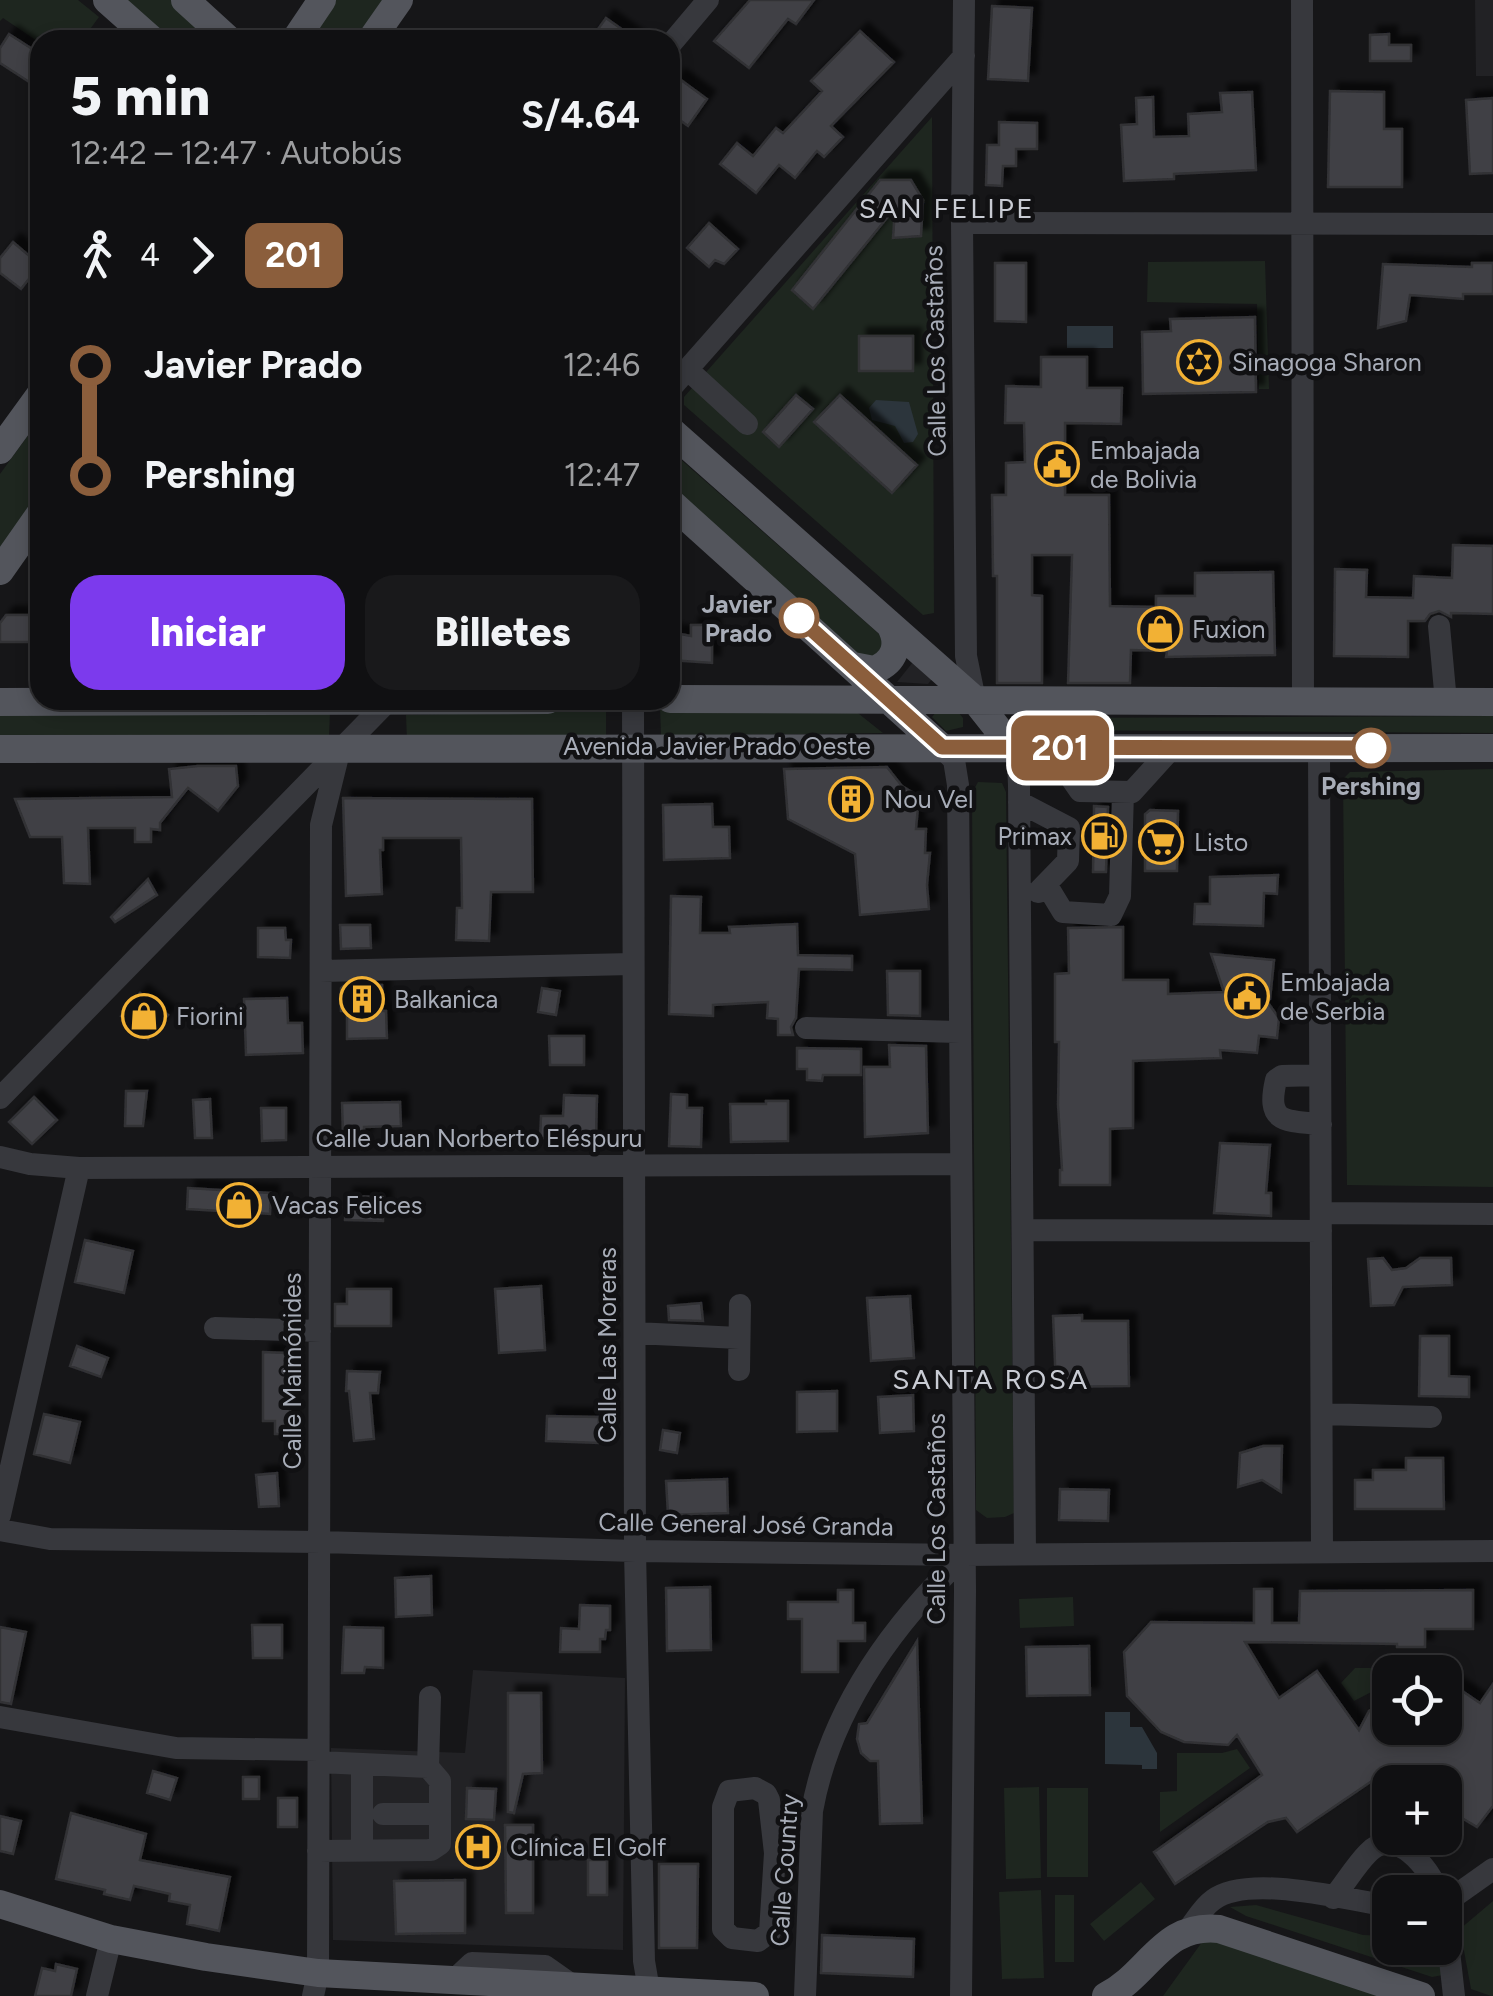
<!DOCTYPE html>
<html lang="es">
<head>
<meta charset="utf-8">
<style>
  :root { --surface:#101012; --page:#19191b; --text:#f1f3f6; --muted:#9c9d9f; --line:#303032; --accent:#7c3aed }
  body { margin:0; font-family:Figtree,sans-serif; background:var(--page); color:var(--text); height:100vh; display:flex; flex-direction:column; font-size:38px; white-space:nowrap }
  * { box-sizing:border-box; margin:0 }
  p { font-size:32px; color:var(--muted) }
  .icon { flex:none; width:55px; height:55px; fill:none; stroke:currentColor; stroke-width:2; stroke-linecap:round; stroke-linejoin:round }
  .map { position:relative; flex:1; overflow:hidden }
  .details { position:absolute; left:30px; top:30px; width:650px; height:680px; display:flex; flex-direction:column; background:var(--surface); border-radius:30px; box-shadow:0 5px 15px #0003,0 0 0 2px var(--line) }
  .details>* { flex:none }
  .badge { padding:0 20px; border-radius:15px; font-size:35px; line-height:65px }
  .tools { position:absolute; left:1372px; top:1655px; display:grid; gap:20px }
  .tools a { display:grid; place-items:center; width:90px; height:90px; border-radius:20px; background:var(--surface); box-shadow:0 5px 15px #0003,0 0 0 2px var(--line); font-size:50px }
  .map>.badge { position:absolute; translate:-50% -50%; box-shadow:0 0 0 5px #fff }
  .legs { display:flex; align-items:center; gap:15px; height:110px; padding:0 40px; font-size:32px }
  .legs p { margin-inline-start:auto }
  .headline { display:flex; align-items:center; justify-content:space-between; height:170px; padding:0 40px }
  h1 { font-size:55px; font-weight:800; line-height:75px }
  .cta { display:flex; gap:20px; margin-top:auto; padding:20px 40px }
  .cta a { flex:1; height:115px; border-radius:30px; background:var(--accent); color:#fff; font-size:40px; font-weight:800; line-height:115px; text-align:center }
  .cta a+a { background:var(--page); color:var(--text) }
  ul { padding:0 40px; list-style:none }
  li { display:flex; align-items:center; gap:35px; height:110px; font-size:38px }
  li i { display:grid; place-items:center; width:15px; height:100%; margin:0 12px; background:currentColor }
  li i::after { content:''; width:25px; height:25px; margin:-12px; border:8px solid; border-radius:50%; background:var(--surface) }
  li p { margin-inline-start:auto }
  li:first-child i { background:linear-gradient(#0000 50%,currentColor 0) }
  li:last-child i { background:linear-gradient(currentColor 50%,#0000 0) }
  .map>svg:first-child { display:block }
  .built { fill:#222225 }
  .green { fill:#1e261f }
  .water { fill:#2c353c }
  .building { fill:#404145; stroke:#303034; stroke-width:2.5; filter:url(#shadow) }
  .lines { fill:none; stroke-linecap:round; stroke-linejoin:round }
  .minor { stroke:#37383d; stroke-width:22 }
  .major { stroke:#53555c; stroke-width:28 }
  .line-1-casing { stroke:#fff; stroke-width:22 }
  .line-1 { stroke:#8b5e3c; stroke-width:15 }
  .stop-1-dot { fill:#fff; stroke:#8b5e3c; stroke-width:5 }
  .labels { text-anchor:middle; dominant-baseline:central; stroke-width:9; stroke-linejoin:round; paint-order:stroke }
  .street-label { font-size:25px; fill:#a8adb8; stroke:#111113 }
  .poi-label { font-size:25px; fill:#a8adb8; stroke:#111113; text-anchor:start }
  .stop-label { font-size:25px; font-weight:bold; fill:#a8adb8; stroke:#111113; text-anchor:end }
  .neighbourhood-label { font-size:28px; letter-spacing:2.5px; fill:#c9ccd4; stroke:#111113 }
</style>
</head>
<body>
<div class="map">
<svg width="1493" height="1996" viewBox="0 0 1493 1996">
  <defs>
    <filter id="shadow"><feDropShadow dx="8" dy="-8" stdDeviation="2.5" flood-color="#0009"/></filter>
  </defs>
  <rect width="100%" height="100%" fill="#161618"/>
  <!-- built -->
  <path class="built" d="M1475 0H1493V76H1476Z
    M913 662 932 679 928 684 897 682Z
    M473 1670 625 1678 623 1950 333 1940 331 1748 465 1753Z"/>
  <!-- green -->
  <path class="green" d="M0 0H78L99 17 82 40H40V43L3 18 0 21Z
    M127 0H176L221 40H171Z
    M334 0H393L366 40H307Z
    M932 117 934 613 923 615 684 405V397Z
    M1265 261 1269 389H1259L1257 304 1147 302 1148 262Z
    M40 419V499L0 556V474Z
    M670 450 878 633 886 643 883 657 861 659 670 488Z
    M660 706 854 710 883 733 661 736Z
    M606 710V735L407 741 406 715Z
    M938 710 959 713 963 718V727L946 731 932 717Z
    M330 712 329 737 0 738V713Z
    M1493 716V733L1042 730 1039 718Z
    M1493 769V1187L1347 1185 1343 779 1350 772Z
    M978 782 1002 783 1006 792 1014 1513 1005 1517 987 1518 976 1510 972 793Z
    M1073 1597 1074 1626 1020 1628 1019 1599Z
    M1408 1663H1452L1445 1678V1672H1409Z
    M1355 1668H1375L1374 1677 1379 1688 1354 1701 1341 1683Z
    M1237 1749 1250 1768 1160 1832V1792L1177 1791V1753H1222Z
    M1039 1787 1041 1878 1006 1879 1004 1788Z
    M1047 1788H1088V1877H1047Z
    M1141 1882 1155 1899 1104 1941 1090 1924Z
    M1041 1890 1044 1978 1002 1979 999 1892Z
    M1055 1895H1074V1962H1055Z
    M1493 1901V1996H1491L1471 1989 1460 1929Z
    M1256 1905 1363 1935 1390 1936V1948H1441L1443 1975 1432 1977 1246 1916 1230 1907Z
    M1205 1938 1379 1996H1163Z"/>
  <!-- water -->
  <path class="water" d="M1067 326H1113V348H1067Z
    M876 400 909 402 918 434 913 442 904 443 895 426 872 420 869 408Z
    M1105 1712H1130V1727H1142L1157 1753V1769H1142V1765L1105 1764Z"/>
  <!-- building -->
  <path class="building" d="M750 0H814L796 24 788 19 749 68 714 41Z
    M992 6 1032 8 1028 81 988 79Z
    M606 18 637 40H590Z
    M860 31 894 62 831 126 843 137 824 157 817 151 795 178 779 165 756 193 720 164 737 143 753 156 776 128 783 133 822 91 811 81Z
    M9 34 40 54V89L0 63V48Z
    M1389 34V45H1411V61H1370V35Z
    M677 77 707 99 688 126 670 113V87Z
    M1330 91 1384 92V129H1402V187H1328Z
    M1252 92 1256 170 1174 174V179L1124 181 1121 125 1137 124 1136 98 1153 97 1154 137 1189 136 1188 114 1222 112 1220 93Z
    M1493 98V173L1470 174 1466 100Z
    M999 122 1037 123V149H1016V166H1003L1002 186 986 185 987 145H999Z
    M880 180H911L923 200 921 236 893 238 895 208 813 309 792 290Z
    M709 223 738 249 724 264 715 260 709 267 687 248Z
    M13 242 40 265 21 289 0 273V258Z
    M995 263H1026V322L995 321Z
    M1472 263H1493V294H1463V299L1410 295 1406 321 1378 328 1383 264 1472 267Z
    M1255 317 1256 392 1143 394 1142 332 1171 331 1170 319Z
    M859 336H913V371H859Z
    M1041 357H1087V388H1122L1121 424 1065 423V495H1109L1110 606 1156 607V596H1195V573L1273 572 1275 655 1166 657 1167 651 1131 650 1130 683H1068L1072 555H1032V595L1042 596V683H997V576H993L992 495H1006V463L1025 462 1024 423H1005L1006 386 1041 387Z
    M796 395 813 409 779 447 763 432Z
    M840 395 917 465 892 493 814 422Z
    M1453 545 1493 546V614L1451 613V617L1439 611 1430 614 1425 621H1408V657L1334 656 1335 569 1367 570 1366 597 1413 598 1414 576 1452 578Z
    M6 615H40V642H0V623Z
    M691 625H712V663L670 660V632L691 636Z
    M198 766H236L238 786 218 811 188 788 160 823V830L151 829V842H135V828H88L90 884 64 883 62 837H30L15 799 172 797 169 769Z
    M887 767 902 786 912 792 918 807 916 829H926L925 853H930L927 885 929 909 860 915 855 854 788 819 784 769Z
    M343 798 532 799 533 892H491L489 941 456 940 457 908H462L461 838H383V850H380L382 894 346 896Z
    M712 804 713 827H729L730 858 664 860 663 805Z
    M1094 806 1108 807 1106 872H1093Z
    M1150 810 1178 811 1177 871H1145V814Z
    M1278 875 1277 894 1264 893 1263 926 1194 924 1195 904H1210V877Z
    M148 879 157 895 115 922 111 917Z
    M671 896 701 897 700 933H730L729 927 797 924 798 955 852 956V970L799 969 796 1018 791 1027 793 1035H778V1019L767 1018 768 1002 713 1005V1016L669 1014Z
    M340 925H370L371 948 341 949Z
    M1123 927V980H1168V994L1224 992 1211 954 1274 960 1270 999 1266 1000 1279 1018 1277 1038 1259 1036 1257 1053 1220 1050 1221 1058 1133 1061V1128L1110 1129V1185H1060V1170H1062L1058 1105 1059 1042H1055V974L1069 973 1068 928Z
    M258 928H285L286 940H291L290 958 258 957Z
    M887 971H920V1016L888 1015Z
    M345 985H382V1011H386L387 1038 347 1039V1011H341V988Z
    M542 988 560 991 556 1015 538 1012Z
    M140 993 168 1015 148 1039 121 1016Z
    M287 998 288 1023H302L303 1053 246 1055 244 999Z
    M549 1036H584V1065H550Z
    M889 1045 926 1046 928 1133 865 1137 864 1067H890Z
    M797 1048 861 1049V1075H823L822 1081 807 1080V1069H797Z
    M126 1091H147L143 1126H125Z
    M671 1094 687 1095V1108H702L701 1147 669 1146Z
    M564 1095 597 1096 596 1140 540 1138 541 1116H563Z
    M34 1097 57 1120 32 1144 9 1122Z
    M210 1099 212 1138H195L193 1100Z
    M766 1101H788V1141L731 1142 730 1104H766Z
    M400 1102 401 1126 364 1127V1139H343L342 1103Z
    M261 1108H286V1140L262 1141Z
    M1220 1143 1270 1145 1266 1193H1271V1216L1214 1213Z
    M188 1188 271 1193 270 1214 187 1209Z
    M346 1196 383 1197V1221L345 1220Z
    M85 1240 133 1251 124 1293 75 1282Z
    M1383 1258 1392 1270 1406 1268 1420 1258H1451L1452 1285 1403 1287 1394 1305 1371 1306 1368 1259Z
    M541 1286 545 1350 499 1353 495 1289Z
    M347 1289H391V1326H335V1304H347Z
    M910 1296 914 1358 871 1361 867 1298Z
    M701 1303 703 1321 669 1320 668 1306Z
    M1082 1315V1321H1128L1129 1386 1056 1387 1053 1316Z
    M1420 1336H1449V1376L1469 1377V1397L1419 1396Z
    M77 1346 108 1358 101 1377 70 1366Z
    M263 1352 287 1353 286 1403H290V1434H275V1421H263Z
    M347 1371 380 1372 378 1393H370L374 1439 354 1441 349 1391H346Z
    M837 1391V1431L797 1432V1392Z
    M913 1395 914 1431 880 1433 878 1397Z
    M44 1414 80 1422 70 1463 34 1454Z
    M547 1416 599 1417 598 1443 546 1441Z
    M663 1430 680 1433 677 1453 660 1450Z
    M1263 1446H1282L1281 1492 1262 1480 1238 1487 1240 1453Z
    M1406 1458H1443L1444 1509H1355V1480H1373V1470H1406Z
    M277 1473 279 1506 259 1507 256 1475Z
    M727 1479 728 1513 668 1515 666 1481Z
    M1060 1489 1109 1490 1108 1521 1059 1520Z
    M431 1576 432 1615 396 1617 395 1578Z
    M710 1587 711 1650 667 1651 666 1588Z
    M1254 1589H1272V1623H1299L1300 1591 1473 1590V1629H1425V1647H1397V1644L1245 1642 1279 1698 1317 1671 1359 1730 1369 1711 1380 1704H1390V1728H1445V1694L1452 1684 1480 1703 1493 1684V1806L1477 1827 1445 1808V1782H1390V1794L1372 1781 1297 1832 1286 1818 1268 1822 1175 1884 1154 1852 1262 1775 1237 1735 1228 1745 1184 1742 1161 1732 1127 1696 1124 1652 1151 1622 1254 1623Z
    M838 1590H853V1623H865V1641H838V1672H802V1619H788V1602H838Z
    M580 1605 610 1606V1630H606L605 1639H600V1652H560L561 1628 579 1629Z
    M252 1625H282V1658H253Z
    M0 1627 26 1632 11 1704 0 1702Z
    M344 1627 383 1628V1668L365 1667 364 1673H342Z
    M917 1641 922 1823 880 1824 878 1761H870L861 1753 857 1739 859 1724 867 1723Z
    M1089 1646 1090 1695 1027 1696 1026 1647Z
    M508 1693H541L542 1773 523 1774 514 1813 508 1812Z
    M153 1771 177 1778 170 1800 147 1793Z
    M243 1777H259V1799H243Z
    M467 1788 496 1789 494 1820 466 1819Z
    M278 1798H297V1827H278Z
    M71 1813 146 1834 140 1860 230 1877 219 1931 187 1924 190 1905 169 1901 170 1894 134 1886 130 1900 104 1894 105 1890 56 1879Z
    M0 1816 21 1821 13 1854 0 1851Z
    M505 1825H533V1913H506Z
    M588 1860H607V1895H588Z
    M659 1864H698L697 1948H659Z
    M465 1880V1933L396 1934 394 1881Z
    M822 1935 914 1939 913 1977 821 1973Z
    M56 1964 77 1969 71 1996H35L42 1968 55 1971Z"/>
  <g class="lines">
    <!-- minor -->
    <path class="minor" d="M964 0 962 223 966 656 975 700
      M1302 0 1303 701
      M670 45 708 0
      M962 223 1493 224
      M687 369 747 424
      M670 389 964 56
      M1439 626 1446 702
      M633 700 635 1551 644 1961 649 1990
      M941 747 954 760 958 785 965 1591 961 1996
      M1013 748 1018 762 1019 785 1025 1554
      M1319 748 1322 1552
      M1051 749 1080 791 1132 792 1172 748
      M1019 802 1069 828 1068 861 1038 892
      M1046 884 1063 912 1111 915 1120 896 1123 792
      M321 971 632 964
      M806 1028 959 1032
      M1320 1075 1282 1076 1276 1080C1266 1123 1284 1121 1321 1124
      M0 1098 389 700
      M0 1157 30 1164 79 1168 960 1164
      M1321 1213 1493 1214
      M1024 1230 1321 1231
      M215 1328 320 1331
      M635 1333 739 1338
      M739 1370 740 1305
      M1322 1414 1431 1417
      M0 1515 79 1168
      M0 1530 50 1539 321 1542 635 1551 965 1555 1493 1551
      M0 1717 176 1748 318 1750
      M428 1767 430 1697
      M755 1788 766 1794 769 1800 775 1853 770 1932 758 1941 732 1938 723 1929V1807L729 1791Z
      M383 1814H440
      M362 1850V1766
      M318 1851 431 1850 440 1844V1781L428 1767 319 1762
      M1333 1898C1345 1884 1355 1866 1368 1853 1396 1824 1429 1869 1439 1892
      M1445 1903 1493 1869
      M1445 1915 1454 1996
      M1188 1930C1195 1921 1203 1907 1213 1900 1248 1873 1348 1900 1390 1906
      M456 1978 472 1963 545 1966 572 1985
      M97 1996 111 1939
      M313 1996 318 1973 321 825 340 748
      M805 1996 812 1811C830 1710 892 1625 965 1555"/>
    <!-- major -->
    <path class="major" d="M107 0 152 40
      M185 0 229 40
      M295 40 322 0
      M371 40 399 0
      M670 430 975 700 1013 748
      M0 450 40 395
      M670 502 941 747
      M0 571 40 514
      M853 666 874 670C895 662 901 644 890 625
      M670 699 1493 702
      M0 702 548 700
      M0 749 1493 748
      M0 1904 111 1939 206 1957 318 1973 755 1996
      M1106 1996C1150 1974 1162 1923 1219 1929L1421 1996"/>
  </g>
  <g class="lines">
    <!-- line-1 casing -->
    <g class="line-1-casing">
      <path id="line-1" d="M799 618 942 747 1371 748"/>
    </g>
    <!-- line-1 -->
    <use href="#line-1" class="line-1"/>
  </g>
  <!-- icons -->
  <defs>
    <g id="synagogue-ring" transform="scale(2.25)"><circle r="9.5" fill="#111113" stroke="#f2b134" stroke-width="1.5"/><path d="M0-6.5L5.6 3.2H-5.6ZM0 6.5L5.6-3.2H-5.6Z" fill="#f2b134"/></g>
    <g id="civic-ring" transform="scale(2.25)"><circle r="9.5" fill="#111113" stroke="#f2b134" stroke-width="1.5"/><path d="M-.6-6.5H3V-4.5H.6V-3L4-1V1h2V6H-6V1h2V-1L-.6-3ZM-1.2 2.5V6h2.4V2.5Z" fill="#f2b134"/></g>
    <g id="shop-ring" transform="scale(2.25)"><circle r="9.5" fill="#111113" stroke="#f2b134" stroke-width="1.5"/><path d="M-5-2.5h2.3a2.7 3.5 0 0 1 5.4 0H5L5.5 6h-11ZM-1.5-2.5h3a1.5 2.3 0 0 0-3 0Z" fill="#f2b134"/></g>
    <g id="building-ring" transform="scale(2.25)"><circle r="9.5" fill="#111113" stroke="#f2b134" stroke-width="1.5"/><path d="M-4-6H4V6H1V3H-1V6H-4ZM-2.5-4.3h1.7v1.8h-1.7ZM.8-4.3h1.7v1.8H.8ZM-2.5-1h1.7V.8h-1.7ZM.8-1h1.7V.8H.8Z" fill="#f2b134"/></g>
    <g id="fuel-ring" transform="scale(2.25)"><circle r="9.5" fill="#111113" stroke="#f2b134" stroke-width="1.5"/><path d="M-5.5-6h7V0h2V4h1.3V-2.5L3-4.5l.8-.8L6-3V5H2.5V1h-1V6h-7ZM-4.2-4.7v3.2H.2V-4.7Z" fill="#f2b134"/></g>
    <g id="supermarket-ring" transform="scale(2.25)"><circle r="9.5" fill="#111113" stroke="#f2b134" stroke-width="1.5"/><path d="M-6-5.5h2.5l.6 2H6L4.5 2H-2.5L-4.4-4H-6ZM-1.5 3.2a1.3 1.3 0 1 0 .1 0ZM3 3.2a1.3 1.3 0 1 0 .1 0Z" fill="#f2b134"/></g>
    <g id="hospital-ring" transform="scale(2.25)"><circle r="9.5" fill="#111113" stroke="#f2b134" stroke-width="1.5"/><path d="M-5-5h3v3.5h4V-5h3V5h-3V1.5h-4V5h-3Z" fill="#f2b134"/></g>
  </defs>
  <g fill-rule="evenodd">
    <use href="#synagogue-ring" x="1199" y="362"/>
    <use href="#civic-ring" x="1057" y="464"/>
    <use href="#shop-ring" x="1160" y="629"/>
    <use href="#building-ring" x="851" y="799"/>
    <use href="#fuel-ring" x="1104" y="836"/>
    <use href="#supermarket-ring" x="1161" y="842"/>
    <use href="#civic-ring" x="1247" y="996"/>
    <use href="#building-ring" x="362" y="999"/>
    <use href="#shop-ring" x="144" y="1016"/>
    <use href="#shop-ring" x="239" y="1205"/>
    <use href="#hospital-ring" x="478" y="1847"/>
  </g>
  <!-- markers -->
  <g class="stop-1-dot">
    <circle cx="799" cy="618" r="18"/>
    <circle cx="1371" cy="748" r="18"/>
  </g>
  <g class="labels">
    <!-- street labels -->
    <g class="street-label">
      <text transform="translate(935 351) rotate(-91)">Calle Los Castaños</text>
      <text x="717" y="746">Avenida Javier Prado Oeste</text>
      <text x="479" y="1138">Calle Juan Norberto Eléspuru</text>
      <text transform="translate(607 1345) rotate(-90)">Calle Las Moreras</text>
      <text transform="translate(292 1371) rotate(-90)">Calle Maimónides</text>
      <text transform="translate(936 1519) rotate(-90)">Calle Los Castaños</text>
      <text transform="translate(746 1524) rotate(1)">Calle General José Granda</text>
      <text transform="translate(784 1870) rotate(-86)">Calle Country</text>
    </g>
    <!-- poi labels -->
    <g class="poi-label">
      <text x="1232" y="362">Sinagoga Sharon</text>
      <text x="1090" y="450">Embajada<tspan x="1090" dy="29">de Bolivia</tspan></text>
      <text x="1192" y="629">Fuxion</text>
      <text x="884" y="799">Nou Vel</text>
      <text x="1072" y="836" text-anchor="end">Primax</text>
      <text x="1194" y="842">Listo</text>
      <text x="1280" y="982">Embajada<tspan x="1280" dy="29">de Serbia</tspan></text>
      <text x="394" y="999">Balkanica</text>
      <text x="176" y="1016">Fiorini</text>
      <text x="272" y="1205">Vacas Felices</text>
      <text x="510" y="1847">Clínica El Golf</text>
    </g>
    <!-- stop labels -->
    <g class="stop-label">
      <text x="772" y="604">Javier<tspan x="772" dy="29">Prado</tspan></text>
      <text x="1371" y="786" text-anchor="middle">Pershing</text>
    </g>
    <!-- neighbourhood labels -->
    <g class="neighbourhood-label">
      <text x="947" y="208">SAN FELIPE</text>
      <text x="991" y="1379">SANTA ROSA</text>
    </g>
  </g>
</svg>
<div class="tools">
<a><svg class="icon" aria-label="locate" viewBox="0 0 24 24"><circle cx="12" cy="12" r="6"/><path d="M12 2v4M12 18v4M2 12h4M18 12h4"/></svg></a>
<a>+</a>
<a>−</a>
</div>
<b class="badge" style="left:1060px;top:748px;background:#8b5e3c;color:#fff">201</b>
<section class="details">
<div class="headline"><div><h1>5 min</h1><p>12:42 – 12:47 · Autobús</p></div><b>S/4.64</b></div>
<div class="legs"><svg class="icon" aria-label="walk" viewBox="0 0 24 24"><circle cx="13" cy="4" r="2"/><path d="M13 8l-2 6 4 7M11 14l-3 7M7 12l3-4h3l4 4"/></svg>4<svg class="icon" aria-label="forward" viewBox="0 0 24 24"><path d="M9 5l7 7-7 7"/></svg><b class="badge" style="background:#8b5e3c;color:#fff">201</b></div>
<ul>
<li><i style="color:#8b5e3c"></i><b>Javier Prado</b><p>12:46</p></li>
<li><i style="color:#8b5e3c"></i><b>Pershing</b><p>12:47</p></li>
</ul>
<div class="cta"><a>Iniciar</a><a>Billetes</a></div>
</section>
</div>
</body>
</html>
